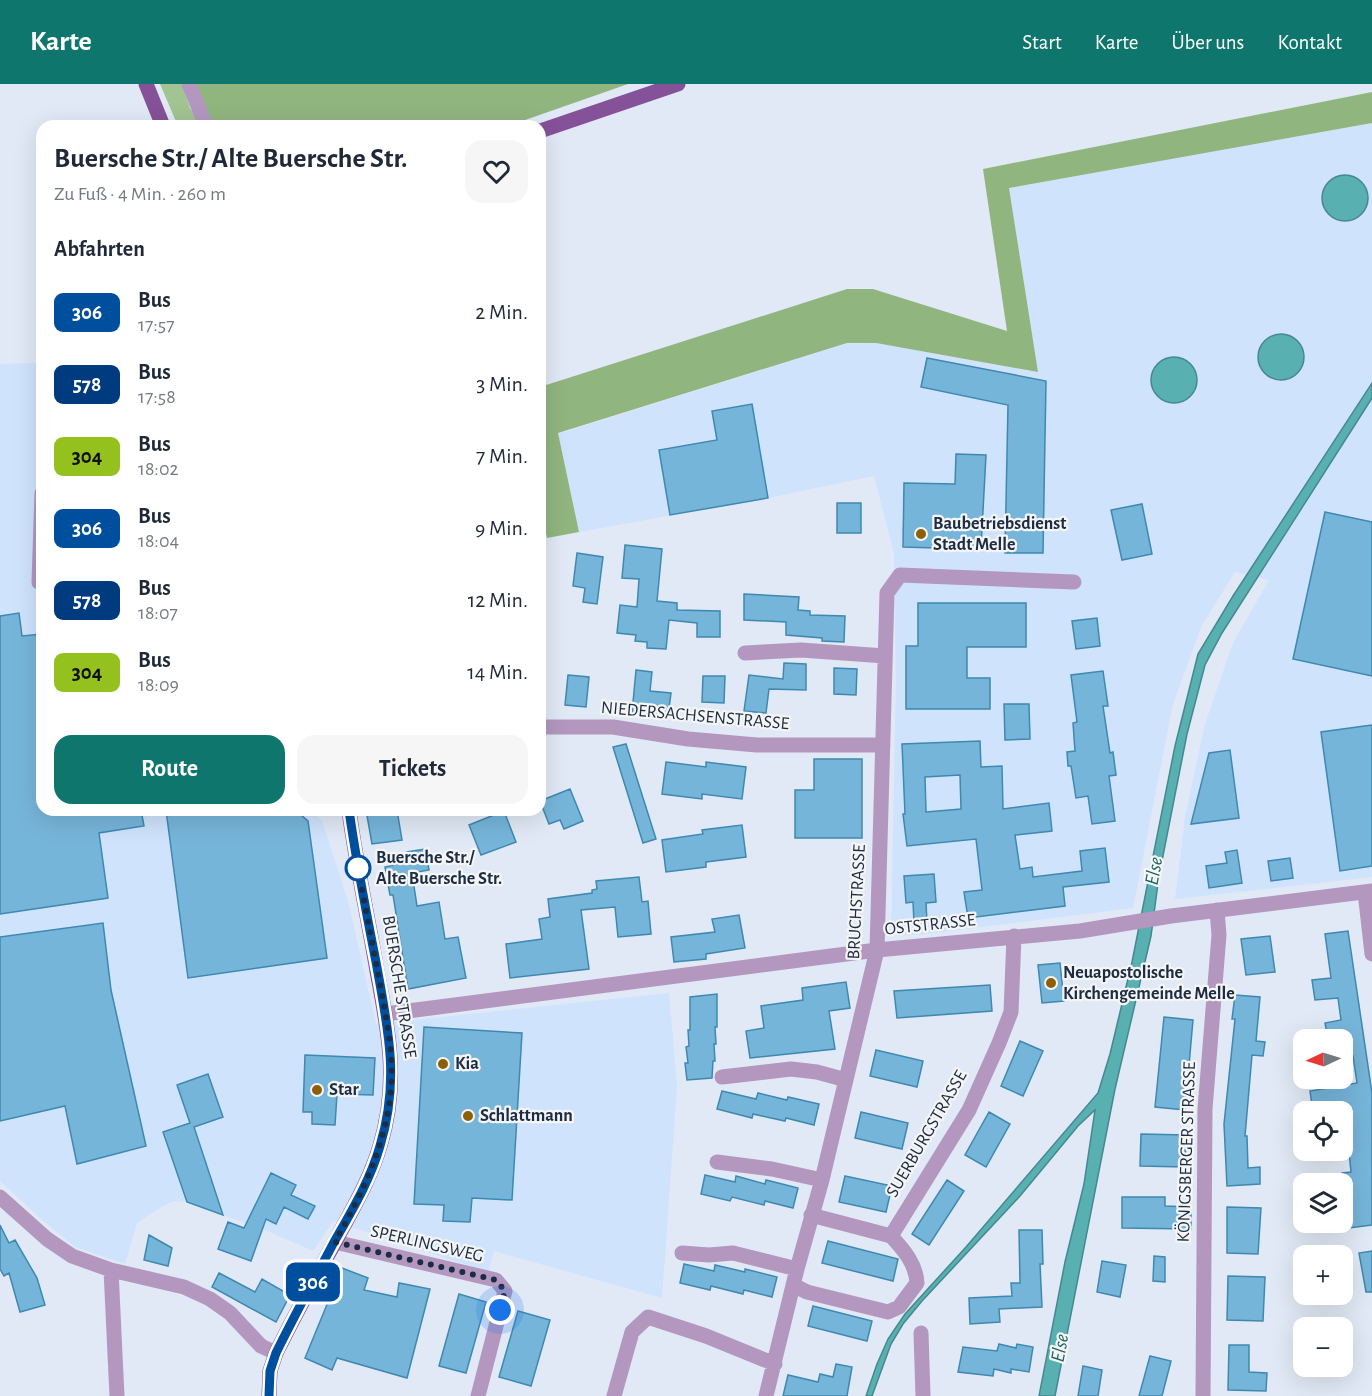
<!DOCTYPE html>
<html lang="de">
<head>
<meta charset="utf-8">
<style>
  :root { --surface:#fff; --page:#f6f6f7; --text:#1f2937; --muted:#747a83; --accent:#0f766e }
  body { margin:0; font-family:"Alegreya Sans",sans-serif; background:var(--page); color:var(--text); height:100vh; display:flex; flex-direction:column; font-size:22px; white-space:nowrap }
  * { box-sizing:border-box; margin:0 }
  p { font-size:20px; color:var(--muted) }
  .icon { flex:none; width:33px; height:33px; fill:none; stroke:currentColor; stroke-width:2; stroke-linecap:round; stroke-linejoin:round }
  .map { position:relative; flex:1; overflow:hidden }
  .side { position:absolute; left:36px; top:36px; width:510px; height:696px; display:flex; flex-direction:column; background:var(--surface); border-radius:18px; box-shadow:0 6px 24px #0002 }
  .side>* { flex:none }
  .badge { padding:0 12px; border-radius:9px; font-size:21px; line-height:39px }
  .needle { width:39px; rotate:266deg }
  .buttons { position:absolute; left:1293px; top:945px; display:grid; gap:12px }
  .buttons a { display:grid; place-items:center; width:60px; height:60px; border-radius:12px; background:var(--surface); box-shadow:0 6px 24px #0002; font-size:30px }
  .you { position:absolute; width:30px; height:30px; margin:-15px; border:4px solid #fff; border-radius:50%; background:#1a73e8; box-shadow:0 0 0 9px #1a73e833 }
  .map>.badge { position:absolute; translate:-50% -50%; box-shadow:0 0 0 3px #fff }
  h2 { padding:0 18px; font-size:22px; line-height:54px }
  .round { display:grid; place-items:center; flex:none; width:63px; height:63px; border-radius:18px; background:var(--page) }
  .summary { display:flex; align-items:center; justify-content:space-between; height:102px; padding:0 18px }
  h1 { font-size:28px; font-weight:700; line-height:45px }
  .button { display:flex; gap:12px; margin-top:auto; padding:12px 18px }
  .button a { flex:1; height:69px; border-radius:18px; background:var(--accent); color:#fff; font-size:24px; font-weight:700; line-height:69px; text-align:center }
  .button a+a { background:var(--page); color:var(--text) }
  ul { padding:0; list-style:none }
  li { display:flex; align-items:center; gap:18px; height:72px; padding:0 18px }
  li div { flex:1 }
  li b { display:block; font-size:22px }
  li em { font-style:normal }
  li .badge { min-width:66px; font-weight:700; text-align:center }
  header { display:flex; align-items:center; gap:36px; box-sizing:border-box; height:84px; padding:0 30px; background:var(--accent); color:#fff }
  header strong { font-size:28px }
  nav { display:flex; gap:33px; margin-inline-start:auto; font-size:21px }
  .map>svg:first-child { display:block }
  .built { fill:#cfe3fd }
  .green { fill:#a2c392 }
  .forest { fill:#91b57f }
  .water { fill:#58b0b0; stroke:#46888f; stroke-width:1.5 }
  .building { fill:#76b5da; stroke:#3f88b0; stroke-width:1.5; fill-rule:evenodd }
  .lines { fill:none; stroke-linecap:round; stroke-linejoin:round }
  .minor { stroke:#b397bf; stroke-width:15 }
  .major { stroke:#855199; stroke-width:15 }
  .line-casing { stroke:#fff; stroke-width:14 }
  .line { stroke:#004f9f; stroke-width:9 }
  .walk { stroke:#1b2c43; stroke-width:6; stroke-dasharray:0 10.8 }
  .poi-dot { fill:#8d5f06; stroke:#f5f5f5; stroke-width:2 }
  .stop-dot { fill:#fff; stroke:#004f9f; stroke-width:3 }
  .labels { text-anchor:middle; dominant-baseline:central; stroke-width:4.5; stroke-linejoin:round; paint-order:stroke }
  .poi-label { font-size:18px; font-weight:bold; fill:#1b2c43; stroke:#f5f5f5; text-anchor:start }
  .street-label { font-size:18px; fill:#1b2c43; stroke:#f5f5f5 }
  .stop-label { font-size:18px; font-weight:bold; fill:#1b2c43; stroke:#f5f5f5; text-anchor:start }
  .water-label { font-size:20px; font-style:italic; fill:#1a6262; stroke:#f5f5f5 }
</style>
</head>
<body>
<header>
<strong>Karte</strong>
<nav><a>Start</a><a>Karte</a><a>Über uns</a><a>Kontakt</a></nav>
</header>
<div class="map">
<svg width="1372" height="1312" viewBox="0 0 1372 1312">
  <rect width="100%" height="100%" fill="#e0e9f5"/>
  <!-- built -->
  <path class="built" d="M1372 39V793L1175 815 1185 734 1205 640 1233 559 1269 496 1235 488 1202 541 1173 620 1133 824 927 850 897 852 891 846 896 598 894 469 874 392 768 414 579 448 558 350 847 259H876L1038 288 1009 104Z
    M42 279V726H311L322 737 348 817 376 940 669 909 677 1002 662 1214 494 1167 488 1188 333 1137 313 1167 265 1146 187 1118 174 1117 161 1123 137 1139 125 1180 75 1163 39 1133 0 1097V280Z"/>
  <!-- green -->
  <path class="green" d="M160 0H182L190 24 201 42H178Z"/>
  <!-- forest -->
  <path class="forest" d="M196 0H628L508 42H214L204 26Z
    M1372 8V39L1009 104 1038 288 876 259H847L558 349 579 448 547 454 540 424V303L847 205H873L1007 247 983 85Z"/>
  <!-- water -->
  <path class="water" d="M1322 114a23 23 0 1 1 46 0a23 23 0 1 1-46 0Z
    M1258 273a23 23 0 1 1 46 0a23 23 0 1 1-46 0Z
    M1151 296a23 23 0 1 1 46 0a23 23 0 1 1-46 0Z
    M1372 299V314L1222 549 1205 581 1187 650 1159 792 1151 852 1115 1005 1055 1312H1039L1065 1178 1084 1100 1095 1026 1078 1042 1020 1112 922 1217 903 1240 891 1260 872 1312H866L877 1280 888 1255 905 1230 966 1163 1098 1009 1110 970 1132 878 1175 662 1198 570 1233 512Z"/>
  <!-- building -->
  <path class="building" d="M927 274 1046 297 1043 469H1005L1008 321 921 303Z
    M752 320 768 414 670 431 659 366 717 356 712 327Z
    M956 370 986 371 981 464 936 462V464L903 463 904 399 955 400Z
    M837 419H861V449H837Z
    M1142 420 1152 470 1122 476 1111 426Z
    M1325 428 1372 438V592L1293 575Z
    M625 461 662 465 657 517 677 519V526L720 527V553H697V539L669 536 666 565 647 564V558L635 557 636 551 617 549 620 521 637 523 639 495 622 494Z
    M577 469 603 473 597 520 583 518 585 504 573 502Z
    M744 510 799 513 798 526 810 527V531L845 532 844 558 822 557V554L786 551V538L744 536Z
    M918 519H1026V563H967V594H990V625H906V562H918Z
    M19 529 22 552 42 550V726H141L144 742 99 749 108 814 0 830V532Z
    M1097 534 1100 562 1076 565 1072 537Z
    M784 579 806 580V606L769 605 766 629 744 627 749 591 783 595Z
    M834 584 857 585 856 611 834 610Z
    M636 586 652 588 650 607 671 609 668 632 632 629Z
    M1103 587 1108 622H1103L1110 669 1113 668 1116 691 1109 692 1115 737 1092 740 1088 712 1076 714 1071 682H1068L1067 668 1075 667 1073 639 1077 638 1071 591Z
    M568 591 589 593 586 623 565 621Z
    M703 592H725L724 619 702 618Z
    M1004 620H1029L1030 655 1005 656Z
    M1372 641V782L1340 787 1321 648Z
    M980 657 981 683 1002 682 1003 725 1049 719 1052 747 1015 751 1020 785 1032 783 1033 793 1082 787 1080 767 1105 764 1109 798 1063 803 1065 822 968 834 964 808 982 806 976 755 907 762 903 730H905L902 660ZM960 691 961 725 926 728 925 693Z
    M626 660 656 755 643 759 613 663Z
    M1230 666 1239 734 1191 740 1209 669Z
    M814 675H862V754H795V706H814Z
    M666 678 706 683V678L746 683 742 715 702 710V715L662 710Z
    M570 705 583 737 564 745 560 736 549 740 540 717Z
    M166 726H295L308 737 327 874 188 894Z
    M366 726H397L402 756 372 760Z
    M504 727 516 758 481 771 469 741Z
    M742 741 746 773 706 778V783L666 788 662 756 703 750 702 746Z
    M425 765 429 786 412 789 417 822 439 818 445 855 458 853 466 894 408 905 393 811H390L385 783 407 778V768Z
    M1237 766 1242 799 1209 804 1206 782 1227 779 1225 768Z
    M1290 774 1293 794 1271 797 1268 777Z
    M934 790 936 818 926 819 927 838 914 839 913 818 906 819 904 792Z
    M639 793 642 818 648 817 651 850 618 853 615 823 581 826 589 885 510 894 506 860 542 855 539 835 550 833 548 815 592 809V806L597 805 596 797Z
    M739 831 745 864 706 870V875L674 878 671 853 715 848 712 835Z
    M103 839 111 906 146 1062 77 1080 65 1022 0 1037V853Z
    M1348 847 1372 1009V1141L1349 1144 1342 1107V1089L1351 1088 1345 1028H1313L1310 1007 1357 999 1353 972 1345 974 1342 953 1328 955 1325 939 1341 936 1338 914 1315 916 1312 896 1331 894 1325 850Z
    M1270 852 1275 888 1246 891 1241 855Z
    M1060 879 1064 917 1042 919 1038 881Z
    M846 898 850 924 829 927 835 965 750 974 746 947 764 944 761 922 803 916 802 904Z
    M990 901 992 927 897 934 894 907Z
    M717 910V943H715L716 960H714L715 977H713L712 994 687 996 685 979H688L686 963 689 962 688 946H690V913Z
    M1235 911 1260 913 1256 957 1265 958 1263 972 1252 971 1245 1052H1247L1248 1084 1260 1083V1100L1227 1102 1224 1040 1235 935H1232Z
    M1164 933 1193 936 1185 1026 1155 1023Z
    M424 943 522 949 512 1116 472 1114 470 1138 443 1137 444 1121 414 1120Z
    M1020 957 1043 967 1023 1012 1001 1002Z
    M876 966 923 977 917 1003 870 992Z
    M305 971 375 974 373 1011 337 1010 335 1041 312 1040V1028H303Z
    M208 990 223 1033 194 1043 223 1131 187 1118 163 1048 190 1039 177 1001Z
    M722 1007 756 1015 758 1009 787 1016 788 1013 819 1020 814 1041 786 1034 785 1037 753 1030 752 1034 717 1025Z
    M861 1028 908 1039 902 1065 855 1054Z
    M989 1028 1010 1040 986 1083 965 1071Z
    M1141 1050 1186 1051 1185 1083 1140 1082Z
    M271 1089 296 1101 291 1111 315 1122 308 1135 284 1123 276 1140 266 1135 251 1177 218 1165 228 1138 244 1144Z
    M705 1091 735 1098 736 1092 765 1100 766 1096 798 1104 793 1124 765 1117 764 1121 732 1113 730 1117 701 1110Z
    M845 1092 892 1102 886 1128 839 1118Z
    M947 1096 964 1107 929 1161 912 1150Z
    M1122 1113H1165V1122L1191 1123V1145L1122 1144Z
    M1227 1123 1261 1124 1258 1170 1227 1169Z
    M0 1141 9 1159 15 1156 37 1194 45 1221 20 1228 9 1189 4 1192 0 1185Z
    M1019 1146H1042L1043 1180H1040L1042 1223 999 1225 1000 1238 970 1240 969 1214 1012 1212 1011 1199H1020Z
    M149 1151 172 1164 168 1182 144 1176Z
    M828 1157 898 1175 893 1197 822 1179Z
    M1372 1167V1208H1366L1359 1169Z
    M1154 1172 1165 1173V1198L1153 1197Z
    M1102 1177 1126 1181 1120 1213 1097 1208Z
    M684 1180 714 1187 715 1181 745 1188V1185L777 1193 772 1213 744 1206 743 1210 711 1202 710 1206 680 1199Z
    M342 1184 368 1194 364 1206 397 1213 399 1199 430 1205 407 1294 337 1274 332 1286 305 1274Z
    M219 1189 255 1208 262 1195 290 1211 276 1238 212 1203Z
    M1228 1192 1265 1193 1263 1237 1227 1236Z
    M459 1210 486 1218 466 1289 439 1282Z
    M813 1222 872 1237 867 1257 808 1242Z
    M518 1227 550 1236 531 1302 499 1293Z
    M999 1260 1016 1264 1017 1260 1033 1263 1029 1288 1011 1285V1289L994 1285 993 1292 958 1288 963 1263 997 1267Z
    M1229 1261H1249V1288L1267 1289 1266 1307 1228 1306Z
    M1150 1272 1171 1277 1162 1312H1139Z
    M836 1280 852 1283 847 1312H783L788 1291 818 1298 820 1290 833 1293Z
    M1083 1282 1102 1286 1098 1312H1078Z"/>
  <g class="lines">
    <!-- minor -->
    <path class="minor" d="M189 0 206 42
      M42 409 39 498 42 499
      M745 569 801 566 885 572
      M540 643H613L688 655 757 661H883
      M1365 808 1372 870
      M385 930 877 866 1080 847 1171 832 1372 807
      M722 993 791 985 817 988 846 996
      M717 1078 772 1085 822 1096
      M0 1113 47 1155 72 1172 111 1186 184 1203 210 1215 230 1229 261 1262 276 1269
      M811 1131 891 1152 969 1026 999 959 1011 928 1014 852
      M335 1158 496 1196 505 1207 478 1312
      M682 1169 709 1171 733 1169 797 1185
      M111 1186 117 1312
      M793 1201 807 1208 888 1228 899 1223 917 1199C916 1180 904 1166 891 1152
      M921 1249 923 1312
      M614 1312 632 1248 648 1233 706 1252 775 1280
      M766 1312 797 1185 822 1096 877 866 887 509 900 491 1074 498
      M1203 1312 1205 1025 1219 851 1217 826"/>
    <!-- major -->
    <path class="major" d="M146 0 163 42
      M540 47 678 0
      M269 1312 270 1287 276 1269C295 1231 315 1194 336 1156 352 1126 370 1096 380 1062 399 1000 389 949 377 887 368 833 356 780 349 726"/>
  </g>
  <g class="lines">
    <!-- line casing -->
    <g class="line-casing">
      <path id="line" d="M269 1312 270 1287 276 1269C294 1232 314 1196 333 1160 351 1128 370 1097 380 1062 400 996 388 944 376 878 366 827 356 777 349 726"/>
    </g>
    <!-- line -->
    <use href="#line" class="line"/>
    <!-- walk -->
    <path class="walk" d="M358 784 357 779C365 821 373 863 381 905 387 938 394 972 391 1005 386 1061 362 1110 335 1158L496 1196 505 1207 500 1226"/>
  </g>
  <!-- markers -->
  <g class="poi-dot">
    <circle cx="921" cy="450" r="6"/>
    <circle cx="1051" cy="899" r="6"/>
    <circle cx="443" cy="980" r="6"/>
    <circle cx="317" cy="1006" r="6"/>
    <circle cx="468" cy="1032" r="6"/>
  </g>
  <circle class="stop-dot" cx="358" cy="784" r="12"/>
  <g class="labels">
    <!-- poi labels -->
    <g class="poi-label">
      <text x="933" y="440">Baubetriebsdienst<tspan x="933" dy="21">Stadt Melle</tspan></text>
      <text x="1063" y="889">Neuapostolische<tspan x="1063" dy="21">Kirchengemeinde Melle</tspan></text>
      <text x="455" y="980">Kia</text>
      <text x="329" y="1006">Star</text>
      <text x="480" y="1032">Schlattmann</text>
    </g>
    <!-- street labels -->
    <g class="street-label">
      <text transform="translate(695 632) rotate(5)">NIEDERSACHSENSTRASSE</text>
      <text transform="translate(857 818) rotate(-87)">BRUCHSTRASSE</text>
      <text transform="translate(930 841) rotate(-6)">OSTSTRASSE</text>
      <text transform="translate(399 903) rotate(81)">BUERSCHE STRASSE</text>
      <text transform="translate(927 1050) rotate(-60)">SUERBURGSTRASSE</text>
      <text transform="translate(1187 1068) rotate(-88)">KÖNIGSBERGER STRASSE</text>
      <text transform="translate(427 1160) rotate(13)">SPERLINGSWEG</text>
    </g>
    <!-- stop labels -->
    <g class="stop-label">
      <text x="376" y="774">Buersche Str./<tspan x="376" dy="21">Alte Buersche Str.</tspan></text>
    </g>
    <!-- water labels -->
    <g class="water-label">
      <text transform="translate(1154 787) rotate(-79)">Else</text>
      <text transform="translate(1060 1264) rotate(-79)">Else</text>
    </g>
  </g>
</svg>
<div class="buttons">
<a><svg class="needle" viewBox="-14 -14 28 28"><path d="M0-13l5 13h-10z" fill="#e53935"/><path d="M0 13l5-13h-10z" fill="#747a83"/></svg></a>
<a><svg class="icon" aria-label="locate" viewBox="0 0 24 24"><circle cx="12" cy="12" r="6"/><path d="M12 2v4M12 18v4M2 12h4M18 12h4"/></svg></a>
<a><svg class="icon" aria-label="layers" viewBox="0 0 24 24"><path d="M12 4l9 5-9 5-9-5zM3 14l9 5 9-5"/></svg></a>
<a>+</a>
<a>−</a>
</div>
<div class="you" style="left:500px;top:1226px"></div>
<b class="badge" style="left:313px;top:1198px;background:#004f9f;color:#fff">306</b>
<section class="side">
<div class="summary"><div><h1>Buersche Str./ Alte Buersche Str.</h1><p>Zu Fuß · 4 Min. · 260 m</p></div><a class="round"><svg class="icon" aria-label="heart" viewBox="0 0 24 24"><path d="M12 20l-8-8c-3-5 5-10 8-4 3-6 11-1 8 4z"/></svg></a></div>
<h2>Abfahrten</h2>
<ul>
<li><span class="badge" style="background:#004f9f;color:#fff">306</span><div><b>Bus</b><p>17:57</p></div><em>2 Min.</em></li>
<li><span class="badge" style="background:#003b80;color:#fff">578</span><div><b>Bus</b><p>17:58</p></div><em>3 Min.</em></li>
<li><span class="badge" style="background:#95c11f;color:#111">304</span><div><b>Bus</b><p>18:02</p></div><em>7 Min.</em></li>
<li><span class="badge" style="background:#004f9f;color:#fff">306</span><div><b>Bus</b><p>18:04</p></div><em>9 Min.</em></li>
<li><span class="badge" style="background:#003b80;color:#fff">578</span><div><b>Bus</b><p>18:07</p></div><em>12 Min.</em></li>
<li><span class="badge" style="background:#95c11f;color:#111">304</span><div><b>Bus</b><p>18:09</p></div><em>14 Min.</em></li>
</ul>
<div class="button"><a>Route</a><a>Tickets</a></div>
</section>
</div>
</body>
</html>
